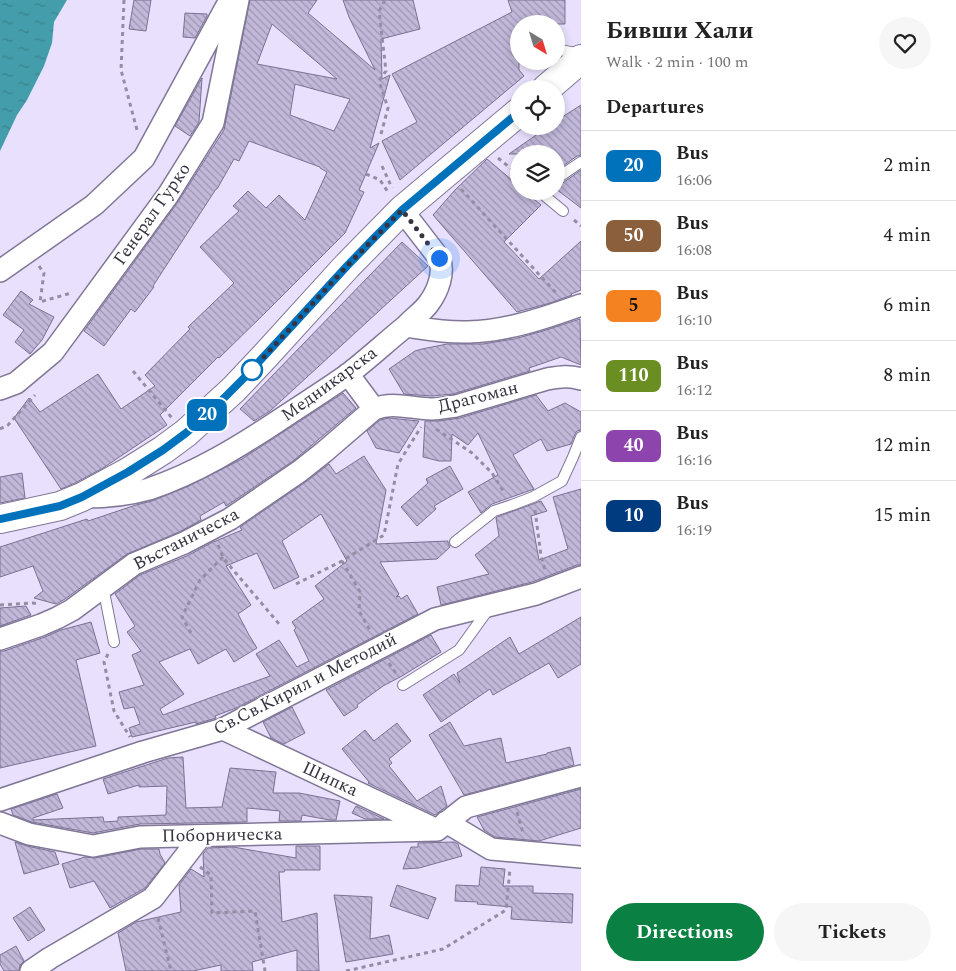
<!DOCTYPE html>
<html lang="en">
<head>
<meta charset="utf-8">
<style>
  :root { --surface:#fff; --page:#f6f6f6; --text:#222; --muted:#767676; --line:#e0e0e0; --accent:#0b8043 }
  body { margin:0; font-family:Spectral,serif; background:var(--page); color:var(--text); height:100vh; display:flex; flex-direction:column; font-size:19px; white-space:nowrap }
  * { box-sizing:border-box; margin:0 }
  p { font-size:16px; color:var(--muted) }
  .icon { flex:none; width:28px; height:28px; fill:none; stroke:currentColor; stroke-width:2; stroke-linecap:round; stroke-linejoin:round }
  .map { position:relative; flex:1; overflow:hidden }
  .drawer { display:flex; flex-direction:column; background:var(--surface); width:375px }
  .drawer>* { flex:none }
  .badge { padding:0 10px; border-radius:8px; font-size:18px; line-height:32px }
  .needle { width:32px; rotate:142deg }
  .tools { position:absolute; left:510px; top:15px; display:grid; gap:10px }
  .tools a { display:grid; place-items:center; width:55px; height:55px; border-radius:50%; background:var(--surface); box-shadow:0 2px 8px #0003; font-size:25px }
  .you { position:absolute; width:25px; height:25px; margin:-12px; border:4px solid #fff; border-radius:50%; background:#1a73e8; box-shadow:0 0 0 8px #1a73e833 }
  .map>.badge { position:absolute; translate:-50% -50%; box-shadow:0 0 0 2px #fff }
  h2 { padding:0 25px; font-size:19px; line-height:45px }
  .round { display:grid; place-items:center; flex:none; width:52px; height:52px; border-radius:26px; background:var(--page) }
  .summary { display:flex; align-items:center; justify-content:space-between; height:85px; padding:0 25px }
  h1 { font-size:24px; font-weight:700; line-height:38px }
  .primary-button { display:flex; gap:10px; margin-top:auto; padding:10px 25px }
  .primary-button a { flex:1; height:58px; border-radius:30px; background:var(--accent); color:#fff; font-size:20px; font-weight:700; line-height:58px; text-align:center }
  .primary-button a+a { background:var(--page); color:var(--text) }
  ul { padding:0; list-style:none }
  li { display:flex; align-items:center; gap:15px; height:70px; padding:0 25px; border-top:1px solid var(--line) }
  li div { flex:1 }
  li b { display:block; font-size:19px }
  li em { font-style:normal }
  li .badge { min-width:55px; font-weight:700; text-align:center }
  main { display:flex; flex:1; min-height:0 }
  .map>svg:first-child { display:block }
  .water { fill:url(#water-ripples) }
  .building { fill:url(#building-back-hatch); stroke:#7b7292; fill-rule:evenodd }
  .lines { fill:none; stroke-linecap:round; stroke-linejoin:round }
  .lane-casing { stroke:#807797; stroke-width:12 }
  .street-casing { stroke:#807797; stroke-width:24 }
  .secondary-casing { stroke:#807797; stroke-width:30 }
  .path { stroke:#948ea4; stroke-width:3; stroke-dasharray:4 4; stroke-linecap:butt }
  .lane { stroke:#fff; stroke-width:10 }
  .street { stroke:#fff; stroke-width:21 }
  .secondary { stroke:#fff; stroke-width:28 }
  .line-casing { stroke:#fff; stroke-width:11 }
  .line { stroke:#0072bc; stroke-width:8 }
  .walk { stroke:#373341; stroke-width:5; stroke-dasharray:0 9 }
  .stop-dot { fill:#fff; stroke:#0072bc; stroke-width:2.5 }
  .labels { text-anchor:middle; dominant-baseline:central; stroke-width:4; stroke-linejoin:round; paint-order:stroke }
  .street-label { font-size:18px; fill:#373341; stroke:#fff }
</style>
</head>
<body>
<main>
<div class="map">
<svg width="581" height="971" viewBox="0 0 581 971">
  <defs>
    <pattern id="water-ripples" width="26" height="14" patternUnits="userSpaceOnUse" patternTransform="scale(1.25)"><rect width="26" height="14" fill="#439daa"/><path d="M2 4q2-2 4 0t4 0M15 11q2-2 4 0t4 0" fill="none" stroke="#39818c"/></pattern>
    <pattern id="building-back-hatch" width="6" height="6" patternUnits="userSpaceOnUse" patternTransform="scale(1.25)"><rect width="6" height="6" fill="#c1b8da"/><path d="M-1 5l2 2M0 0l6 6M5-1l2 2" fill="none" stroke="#9e96b2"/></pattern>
  </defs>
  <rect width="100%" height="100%" fill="#e8e0fd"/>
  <!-- water -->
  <path class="water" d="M0 0H67L54 22 52 43 44 66 27 100 17 115 0 151Z"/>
  <!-- building -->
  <path class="building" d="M134 0H151L146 31 129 29Z
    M250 0H317L308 13 375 70 349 17 343 0H413L420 29 381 39 382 79 390 75 370 148 379 143 359 190 364 192 345 233 265 313 219 358 218 357 160 415 167 425 103 468 75 483 61 489 14 418 29 398 40 412 98 374 121 409 155 386 145 375 190 329 188 327 234 283 200 247 239 211 233 206 248 191 266 208 279 195 305 220 327 172 320 168V167L249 141 239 161 234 159 217 189H216L153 286 154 287 135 312 131 309 104 346 84 331 178 202 224 130ZM272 24 337 79 257 64ZM295 84 350 99 334 131 290 115Z
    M508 0H565V24H519V70L524 76 400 180 382 141 417 122 392 74 512 12Z
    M185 13 207 14V16L195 38 183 37Z
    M202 78 199 122 190 136 175 126Z
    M581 105V155L577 156 556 171V154H509L549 126H556V121Z
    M487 159 519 186V191H524L541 205 504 242 539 279 581 241V290L571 294 572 295 550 303 517 312 433 215 455 190Z
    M581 170V208L556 189V186L560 185Z
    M402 242 428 266 270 411 254 421 240 409Z
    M21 291 33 300 29 304 54 317 42 340 30 354 15 342 24 330 3 315Z
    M580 319 581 365 561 357 529 368 530 371 453 394 432 396 404 394 389 369 415 351 422 349 447 344H483L514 339 543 331Z
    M343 393 356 408 293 461 226 506 224 502 200 516 201 520 179 532 127 554 65 599 56 604 34 598 43 591 33 566 0 577V547L87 519 88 521 136 505 152 501 189 486 242 459Z
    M536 395 548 411 565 403 581 412V430L577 431 575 434 571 444 547 451 541 439 513 455 534 489 492 504 481 513 468 492 498 475 478 433 468 445 452 434 451 461H439L423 457 425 421H439L460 418Z
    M389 418 419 421 399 453 376 448 367 431 380 420Z
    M364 456 386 490 376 544 448 541V543L450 547 437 559 380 562 399 594 396 597 399 596 401 599 407 595 418 614 236 708 215 716 216 718 196 724V722L132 737 129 728 140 724 134 707 124 709 119 692 144 685 132 655 141 651 127 632 135 626 115 594 140 575 189 555 211 543 242 530 240 527 307 481 329 464 336 474ZM321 514 347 561 315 586 324 599 292 622 296 628 294 630 309 661 297 667 279 640 256 654 270 676 163 715 160 709 184 694 159 662 190 649 198 664 226 649 234 662 257 648 249 635 238 614 251 605 226 566 257 553 274 589 299 577 282 541Z
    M450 466 463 489 434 506 436 509 417 526 401 507 428 483 426 479Z
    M22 473 25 498 0 503V477Z
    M581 489V565H577L532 582 441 605 437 587 489 574 475 555 499 536 496 518 497 517 541 501 547 511 531 516 539 560 568 549 553 497Z
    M26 606 31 615 0 626V608Z
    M581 617V664L558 678 549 663 493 695 490 689 441 722 423 695 454 674 460 683 457 673 510 637 519 654Z
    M91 622 100 653 76 660 96 746 0 768V651H4L45 637 61 630Z
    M431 635 441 652 402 676 383 686 357 705 358 707 344 716 326 690Z
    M292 707 305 733 284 744 271 738 263 722Z
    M450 722 464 746 501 738 506 763 547 754V753L570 747 574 765 464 795 429 735Z
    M397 723 411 741 389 759 392 763 389 766 417 801 441 786 447 806 435 815 368 783 369 782 342 749 365 730 374 741Z
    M183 757 186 808 222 807 230 768 276 772 273 793H299L340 801 336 820H330L302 815 301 821H279L280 811 247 808V822L140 824 93 833 32 822 13 815 11 809 57 794 63 808 33 818V820L103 817 104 822 118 821V817L166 815 167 786 139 787V785L108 794 103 779 168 758Z
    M581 789V828L539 841 495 837 484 830 477 817Z
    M356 806 384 819H365L352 813Z
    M15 842 27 846 55 852 59 864 24 874Z
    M454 842 458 844 462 856 419 868 403 869 411 847H418V843Z
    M296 846H320V870H285L284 872H279L282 922 317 913 319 971H297V950L252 962 253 971H221V965L193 971H126L118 933 136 922 181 912 179 885 191 869 204 877 203 854 208 848 233 847 296 858Z
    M141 849H159L160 854 165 863 145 888 110 908 94 881 70 888 62 864 85 857 95 858Z
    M481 867 505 869 503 886H533V893L573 894 572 923 511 919 512 907 477 904 478 902 455 901 456 885 479 886Z
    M397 885 436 898 428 919 390 906Z
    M334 895 372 897 370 939 389 935 393 954 346 962Z
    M30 907 45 930 28 941 13 918Z
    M16 946 24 961 20 965 19 971H4L0 964V955Z"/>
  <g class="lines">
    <!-- lane casing -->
    <g class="lane-casing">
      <path id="lane" d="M556 49 580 54
        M556 179 581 162
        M539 191 563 211
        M455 542 494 511 512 505 533 497 562 481 573 457 581 437
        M103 587 114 642
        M403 685 459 650 490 607"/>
    </g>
    <!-- street casing -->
    <g class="street-casing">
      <path id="street" d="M402 210 439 258C445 272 438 291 429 303 423 312 413 318 406 326
        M0 271 94 205 144 158 230 0
        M0 389 16 383 53 352 168 195 213 123 238 0
        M374 409C393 401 412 409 432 409 440 409 448 407 456 406L547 379C559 377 569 375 581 379
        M85 497C106 497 128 495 149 489 197 473 242 445 284 417 305 403 326 390 347 375 367 360 386 342 406 326 426 329 447 333 468 332 507 331 545 318 581 305
        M0 639 41 625 57 618 72 610 134 564 184 543 230 519 300 471 324 452 374 409 348 374
        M223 729 433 828
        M0 800 143 752 223 729 435 619 536 594 581 577
        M446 822 491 849 581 857
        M0 823 29 834 93 846 140 837 437 830 466 807 581 776
        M31 971 50 958 153 898 201 836"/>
    </g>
    <!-- secondary casing -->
    <g class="secondary-casing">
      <path id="secondary" d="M546 89 581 59
        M0 519 60 506 82 497 128 472 163 450 186 433 234 389 266 355 347 266 402 210 519 112"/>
    </g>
    <!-- path -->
    <path class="path" d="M124 0 121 70 137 130
      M381 134 388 108 379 81 386 71 379 11 384 2V0
      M498 158 519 175
      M382 166 392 188
      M366 174 380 180 388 192
      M461 189 556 293
      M574 220 581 226
      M39 266 44 273 40 302 71 293
      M133 371 172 418
      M0 429 8 425 35 395
      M436 429 472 453 492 473 505 494
      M535 510 541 556 545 570
      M218 545 223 557 229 565 280 625
      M342 561 360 592 359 611 371 632
      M296 584 342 561 384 535 398 464 421 427
      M0 605 33 603 40 604
      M191 633 182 617 200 580 223 557
      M108 654 104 662 114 711 130 737
      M389 663 397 675
      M517 812 523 833
      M200 867 211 875 212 913 255 911 265 971
      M158 918 171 971
      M346 971 443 949 506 910 510 869"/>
    <!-- lane -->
    <use href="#lane" class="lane"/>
    <!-- street -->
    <use href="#street" class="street"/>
    <!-- secondary -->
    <use href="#secondary" class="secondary"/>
  </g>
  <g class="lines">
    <!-- line casing -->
    <g class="line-casing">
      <path id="line" d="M0 519 60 506 82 497 128 472 163 450 186 433 214 408 244 378 347 266 375 237 402 210 519 112"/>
    </g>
    <!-- line -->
    <use href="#line" class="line"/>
    <!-- walk -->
    <path class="walk" d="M252 370 347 266 402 210 439 258"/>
  </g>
  <!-- markers -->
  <circle class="stop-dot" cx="252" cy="370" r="10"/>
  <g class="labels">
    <!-- street labels -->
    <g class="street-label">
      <text transform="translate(152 214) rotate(-55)">Генерал Гурко</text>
      <text transform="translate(329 384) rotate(-36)">Медникарска</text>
      <text transform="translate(478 397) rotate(-14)">Драгоман</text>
      <text transform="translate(186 539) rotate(-27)">Въстаническа</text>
      <text transform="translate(305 684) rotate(-27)">Св.Св.Кирил и Методий</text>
      <text transform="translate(330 779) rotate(25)">Шипка</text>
      <text transform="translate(222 835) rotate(-1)">Поборническа</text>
    </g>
  </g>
</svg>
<div class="tools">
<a><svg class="needle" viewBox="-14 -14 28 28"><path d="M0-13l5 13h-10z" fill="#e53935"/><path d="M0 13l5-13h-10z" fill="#767676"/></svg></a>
<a><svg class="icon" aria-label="locate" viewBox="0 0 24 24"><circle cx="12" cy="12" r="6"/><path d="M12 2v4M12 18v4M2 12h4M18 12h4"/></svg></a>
<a><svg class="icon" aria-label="layers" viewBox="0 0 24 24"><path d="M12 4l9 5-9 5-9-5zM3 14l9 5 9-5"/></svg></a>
</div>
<div class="you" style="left:439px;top:258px"></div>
<b class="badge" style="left:207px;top:415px;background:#0072bc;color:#fff">20</b>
</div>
<section class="drawer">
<div class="summary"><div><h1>Бивши Хали</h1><p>Walk · 2 min · 100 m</p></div><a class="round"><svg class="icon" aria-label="heart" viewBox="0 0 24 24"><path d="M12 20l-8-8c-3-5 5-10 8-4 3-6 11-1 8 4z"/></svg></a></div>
<h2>Departures</h2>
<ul>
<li><span class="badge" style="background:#0072bc;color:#fff">20</span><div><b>Bus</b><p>16:06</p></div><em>2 min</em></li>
<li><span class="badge" style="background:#8b5e3c;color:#fff">50</span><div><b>Bus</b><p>16:08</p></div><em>4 min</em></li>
<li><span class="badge" style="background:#f58220;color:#111">5</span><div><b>Bus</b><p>16:10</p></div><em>6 min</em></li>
<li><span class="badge" style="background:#6b8e23;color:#fff">110</span><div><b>Bus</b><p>16:12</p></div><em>8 min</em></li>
<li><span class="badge" style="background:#8e44ad;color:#fff">40</span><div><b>Bus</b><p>16:16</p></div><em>12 min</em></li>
<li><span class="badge" style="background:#003b80;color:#fff">10</span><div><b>Bus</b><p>16:19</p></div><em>15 min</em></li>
</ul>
<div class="primary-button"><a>Directions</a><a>Tickets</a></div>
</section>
</main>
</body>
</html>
